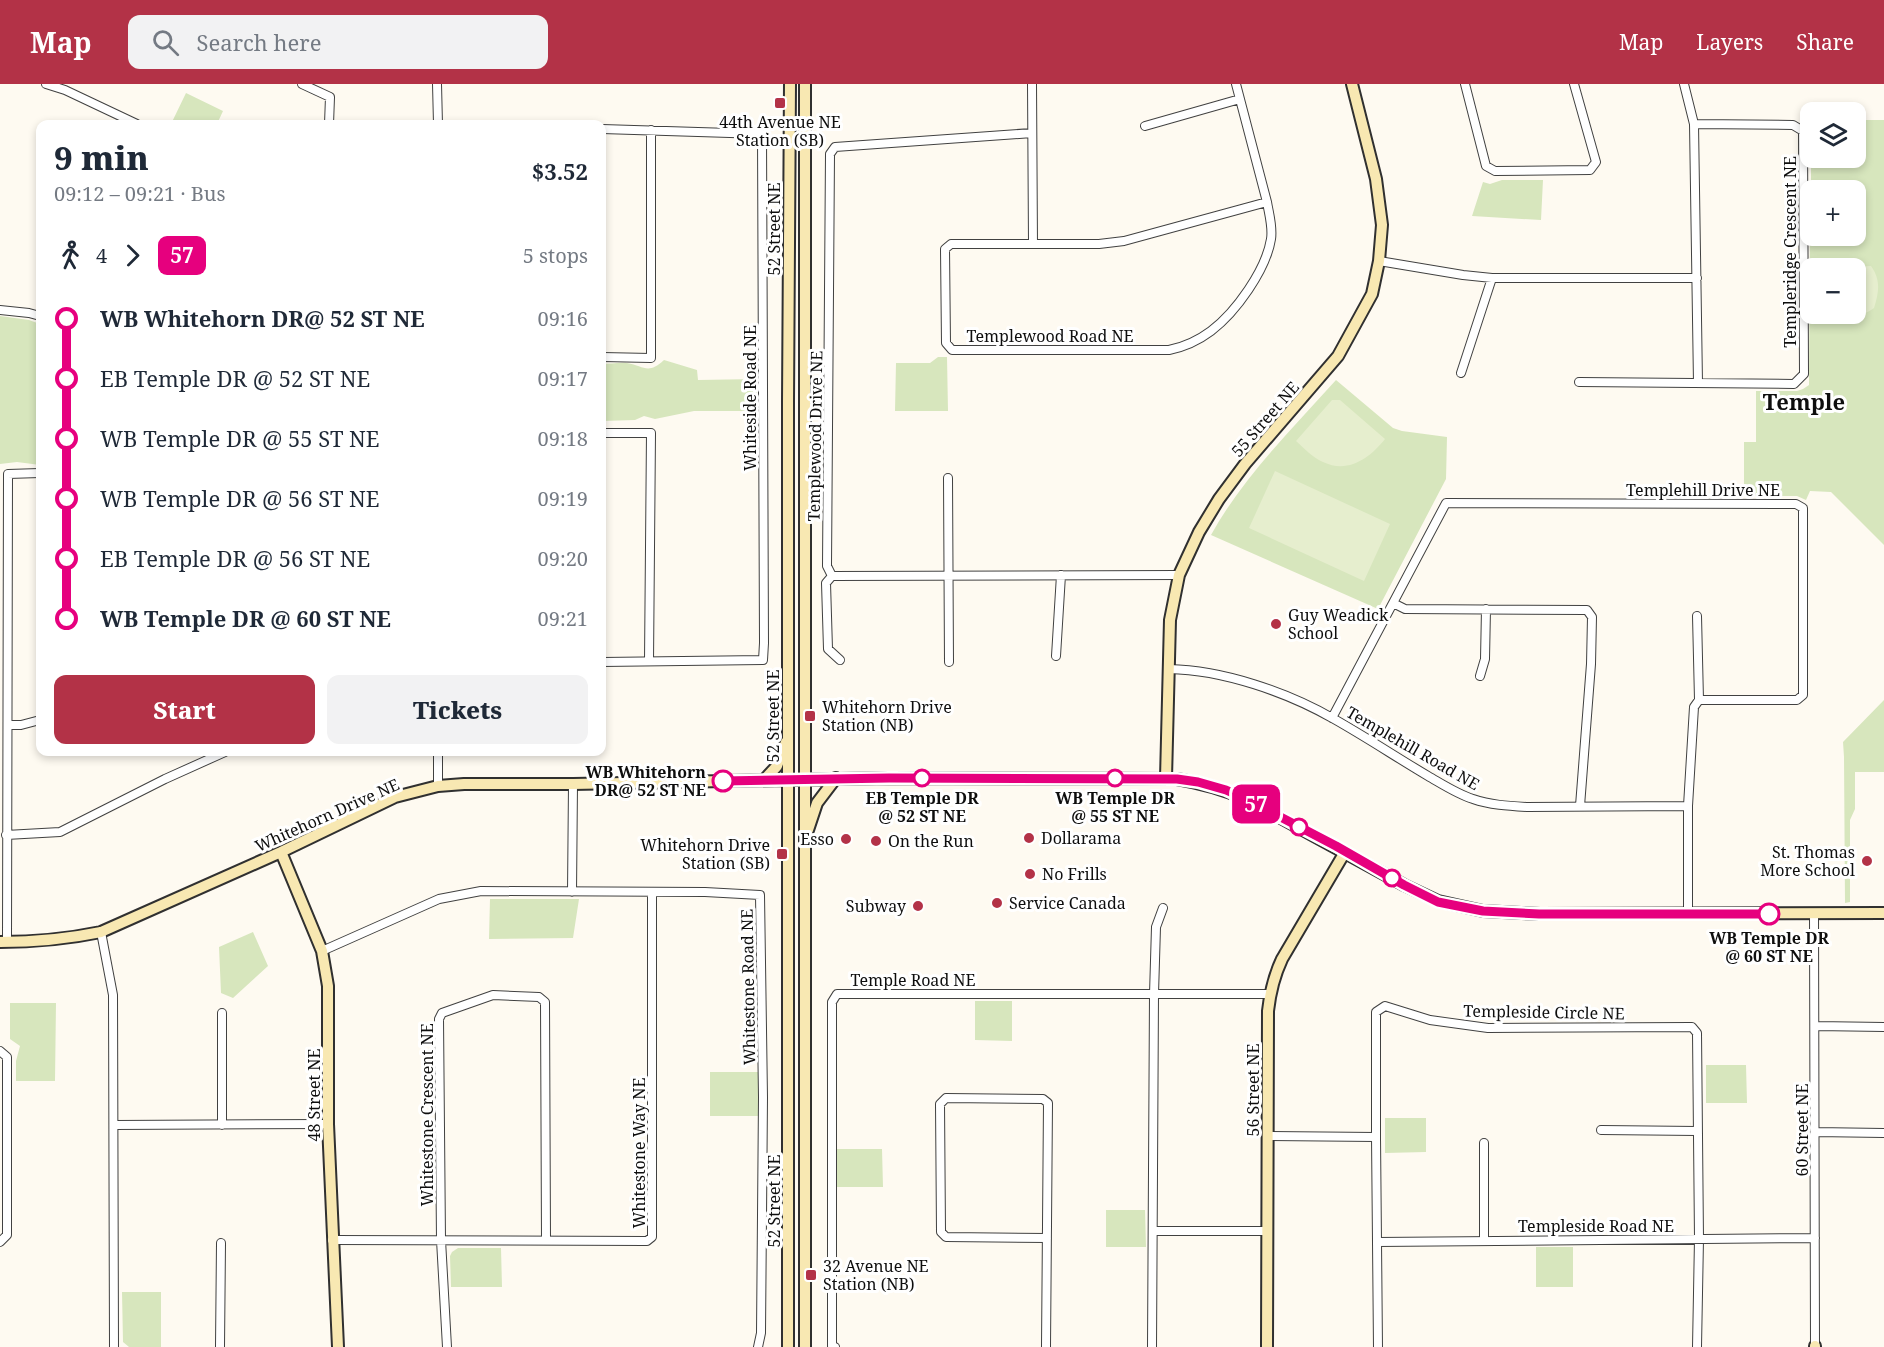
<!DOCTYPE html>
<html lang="en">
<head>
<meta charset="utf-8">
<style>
  :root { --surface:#fff; --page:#f2f2f3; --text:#1f2937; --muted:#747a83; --accent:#b33247 }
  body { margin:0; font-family:"Noto Serif",serif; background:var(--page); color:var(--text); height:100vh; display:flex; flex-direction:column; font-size:22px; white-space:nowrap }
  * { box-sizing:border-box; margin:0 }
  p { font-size:20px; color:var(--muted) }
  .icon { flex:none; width:33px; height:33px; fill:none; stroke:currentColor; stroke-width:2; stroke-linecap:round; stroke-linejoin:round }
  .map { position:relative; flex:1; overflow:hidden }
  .details { position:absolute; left:36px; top:36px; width:570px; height:636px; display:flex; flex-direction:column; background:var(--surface); border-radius:12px; box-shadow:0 3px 9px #0003 }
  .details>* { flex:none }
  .badge { padding:0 12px; border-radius:9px; font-size:21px; line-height:39px }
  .buttons { position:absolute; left:1800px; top:18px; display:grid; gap:12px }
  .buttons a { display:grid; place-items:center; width:66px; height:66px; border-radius:12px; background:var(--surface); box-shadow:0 3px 9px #0003; font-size:30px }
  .map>.badge { position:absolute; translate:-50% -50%; box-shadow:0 0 0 3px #fff }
  .legs { display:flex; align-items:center; gap:9px; height:66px; padding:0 18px; font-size:20px }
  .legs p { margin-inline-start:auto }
  .summary { display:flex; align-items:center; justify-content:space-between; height:102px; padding:0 18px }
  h1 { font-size:33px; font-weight:800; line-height:45px }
  .primary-button { display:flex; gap:12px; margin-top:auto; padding:12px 18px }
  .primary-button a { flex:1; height:69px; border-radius:12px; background:var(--accent); color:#fff; font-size:24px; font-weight:800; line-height:69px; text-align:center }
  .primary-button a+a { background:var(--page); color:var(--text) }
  ul { padding:0 18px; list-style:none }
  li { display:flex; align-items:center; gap:21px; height:60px; font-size:22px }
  li i { display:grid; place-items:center; width:9px; height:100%; margin:0 8px; background:currentColor }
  li i::after { content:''; width:15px; height:15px; margin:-8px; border:4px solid; border-radius:50%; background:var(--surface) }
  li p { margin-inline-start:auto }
  li:first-child i { background:linear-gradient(#0000 50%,currentColor 0) }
  li:last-child i { background:linear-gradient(currentColor 50%,#0000 0) }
  header { display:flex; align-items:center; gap:36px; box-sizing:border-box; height:84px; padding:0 30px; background:var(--accent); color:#fff }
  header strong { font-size:28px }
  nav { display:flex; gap:33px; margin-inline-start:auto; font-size:21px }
  .search { width:420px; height:54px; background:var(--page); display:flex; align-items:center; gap:15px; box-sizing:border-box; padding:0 21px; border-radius:12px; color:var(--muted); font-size:22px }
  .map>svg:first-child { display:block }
  .green { fill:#d7e6bd; fill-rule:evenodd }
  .pitch { fill:#e6eece }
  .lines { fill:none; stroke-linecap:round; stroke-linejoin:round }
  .street-casing { stroke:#414141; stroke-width:10 }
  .secondary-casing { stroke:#303030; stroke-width:14 }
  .street { stroke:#fff; stroke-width:8 }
  .secondary { stroke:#f8e8b2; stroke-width:10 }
  .line-1-casing { stroke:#fff; stroke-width:14 }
  .line-1 { stroke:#e6007e; stroke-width:9 }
  .poi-dot { fill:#b33247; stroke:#fff; stroke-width:2 }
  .stop-1-dot { fill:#fff; stroke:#e6007e; stroke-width:3 }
  .labels { text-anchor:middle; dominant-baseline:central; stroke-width:6; stroke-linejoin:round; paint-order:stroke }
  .poi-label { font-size:16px; fill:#0e0e0e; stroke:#fff; text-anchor:start }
  .street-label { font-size:16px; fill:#0e0e0e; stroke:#fff }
  .stop-label { font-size:16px; font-weight:bold; fill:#0e0e0e; stroke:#fff }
  .district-label { font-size:22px; font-weight:bold; fill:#0e0e0e; stroke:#fff }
</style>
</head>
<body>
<header>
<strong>Map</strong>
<div class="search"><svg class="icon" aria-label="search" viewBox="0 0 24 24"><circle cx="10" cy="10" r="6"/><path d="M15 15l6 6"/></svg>Search here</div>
<nav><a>Map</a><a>Layers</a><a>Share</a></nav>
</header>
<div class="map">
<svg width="1884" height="1263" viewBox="0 0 1884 1263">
  <rect width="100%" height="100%" fill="#fefaf1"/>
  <!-- green -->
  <path class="green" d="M186 9 223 27 217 40H171Z
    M1856 36H1884V461L1831 408 1810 407 1806 416 1797 412H1744V358H1756V307H1797L1803 305 1809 301 1810 135V152H1856V106H1811V74H1856ZM1810 184H1856V230H1810Z
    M1502 96H1543L1541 136 1472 132 1483 98 1490 100Z
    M0 232 29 236 40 240V381L17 378 0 380Z
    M938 273H947L948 327H895L896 279H930Z
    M664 276 697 286 698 296 757 295V327H694L655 335 644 332 635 336 602 337V280C610 280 619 278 627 279 644 282 648 291 664 276Z
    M1336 296 1393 344 1402 347 1447 353 1446 395 1378 525 1211 451C1243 393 1292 345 1336 296Z
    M1884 616V688H1855V725L1850 736V818L1845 819 1844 673 1843 658Z
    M490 815H579L573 854 489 855Z
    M253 848 268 882 233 914 221 909 219 863Z
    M975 917H1012V957L975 956Z
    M10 919H56L55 997H16V977L20 962 10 955Z
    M1706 981H1746L1747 1019H1706Z
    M710 988H758L759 1032H710Z
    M1385 1034H1426V1068L1385 1069Z
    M837 1065H882L883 1103H837Z
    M1106 1126H1145L1146 1163H1106Z
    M1536 1163H1573V1203H1536Z
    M458 1164H501L502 1203H451L450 1172 452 1168Z
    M122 1208H161V1263H129L123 1258Z"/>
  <!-- pitch -->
  <path class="pitch" d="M1871 182C1881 196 1879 208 1874 224 1862 232 1851 236 1837 230H1856V184H1833Z
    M1332 316H1340L1385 355C1370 374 1348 390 1323 378 1313 374 1304 364 1296 357Z
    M1275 387 1390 440 1364 497 1249 444Z"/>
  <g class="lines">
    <!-- street casing -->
    <g class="street-casing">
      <path id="street" d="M46 0 65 6 137 40
        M302 0 330 13 329 40
        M437 0 438 40
        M1032 0 1033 160
        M1236 0 1267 118C1269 130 1273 143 1271 155 1266 186 1236 228 1211 247 1199 256 1184 263 1169 266H952L946 259 945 165 951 160H1099L1124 157 1267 118
        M1465 0 1486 82 1495 87 1590 86 1596 78 1574 0
        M1684 0 1694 40 1698 299
        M1145 42 1240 15
        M602 45 762 50 764 559 763 576 602 578
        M1379 177 1463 191 1492 194H1697
        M0 226 29 229 40 232
        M602 273 651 274V46
        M1461 289 1492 194
        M1579 298 1794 300 1804 290 1803 47 1793 41 1694 40
        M602 349H651L649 577
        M948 394 949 578
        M832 492 827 482 830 70 835 63 1032 49
        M832 492 1179 491
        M832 492 826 499 828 565 840 576
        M1393 519 1405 525 1587 526 1592 533 1591 580 1580 722
        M1697 532 1699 616
        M1056 572 1061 491
        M1169 585C1223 586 1287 608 1334 635 1366 653 1396 673 1428 692 1442 700 1457 710 1473 715 1490 721 1509 722 1527 723L1688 722
        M1480 592 1485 575 1486 525
        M1332 634 1446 419 1796 420 1803 424V611L1797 616H1699L1694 623 1688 722V829
        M8 641H21L40 636
        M438 668V702
        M6 751 60 748 165 695 225 668
        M572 808 573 700
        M1814 829 1815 1263
        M101 848 113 911 114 1263
        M7 858 8 390 40 389
        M322 867 439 815 481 807 705 808 760 811 763 1013 761 1249 758 1263
        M222 929V1041
        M1816 942 1884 943
        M0 967 7 973V1151L0 1158
        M114 1041 328 1040
        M1601 1046 1697 1047
        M1815 1048 1884 1049
        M1267 1052 1376 1053
        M1484 1059V1157
        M1154 1147H1268
        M332 1156 647 1157 652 1153V809
        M1377 1158 1815 1154
        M220 1263 221 1159
        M447 1263 441 1156 439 935 442 929 493 911 539 913 545 918 546 1156
        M835 1263 832 1262V918L837 910H1270
        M1046 1263 1048 1019 1043 1015 946 1014 940 1020 941 1148 946 1153 1047 1154
        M1152 1263 1154 910 1156 843 1163 824
        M1378 1263 1376 1053V928L1385 922 1430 936 1488 944 1692 943 1697 949 1699 1155 1697 1263"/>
    </g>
    <!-- secondary casing -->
    <g class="secondary-casing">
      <path id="secondary" d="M1166 694 1170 536 1179 491 1199 448 1219 415 1245 380 1338 272 1372 210 1379 177 1382 141 1376 95 1352 0
        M764 696 777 682 786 658
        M808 746 817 719 836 694
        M281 768 322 867 328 902V1040L338 1263
        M0 858C34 858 67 855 101 848L281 768 395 713 438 702 464 700H573L889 694 1177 695C1201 699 1223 705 1246 715L1404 801 1438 817 1483 827 1540 830 1884 829
        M1815 1262V1263
        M788 1263V318L790 0
        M805 1263V0
        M1267 1263 1268 927C1270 909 1274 892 1282 875L1345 768"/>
    </g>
    <!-- street -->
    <use href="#street" class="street"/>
    <!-- secondary -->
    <use href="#secondary" class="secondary"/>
  </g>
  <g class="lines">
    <!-- line-1 casing -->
    <g class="line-1-casing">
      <path id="line-1" d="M723 697 889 694 1177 695 1198 698 1226 706 1246 715 1336 762 1404 801 1438 818 1483 827 1539 830H1769"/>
    </g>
    <!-- line-1 -->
    <use href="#line-1" class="line-1"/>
  </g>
  <!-- markers -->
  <g class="poi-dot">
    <rect x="774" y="13" width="12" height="12" rx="3"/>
    <circle cx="1276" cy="540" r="6"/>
    <rect x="804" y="626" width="12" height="12" rx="3"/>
    <circle cx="1029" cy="754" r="6"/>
    <circle cx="846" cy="755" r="6"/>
    <circle cx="876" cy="757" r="6"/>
    <rect x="776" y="764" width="12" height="12" rx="3"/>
    <circle cx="1867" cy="777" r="6"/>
    <circle cx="1030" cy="790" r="6"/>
    <circle cx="997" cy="819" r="6"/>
    <circle cx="918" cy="822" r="6"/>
    <rect x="805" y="1185" width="12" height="12" rx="3"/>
  </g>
  <g class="stop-1-dot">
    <circle cx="922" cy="694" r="8"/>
    <circle cx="1115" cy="694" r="8"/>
    <circle cx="723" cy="697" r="10"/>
    <circle cx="1299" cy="743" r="8"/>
    <circle cx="1392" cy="794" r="8"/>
    <circle cx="1769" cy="830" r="10"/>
  </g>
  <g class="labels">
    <!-- poi labels -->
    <g class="poi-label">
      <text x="780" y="38" text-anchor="middle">44th Avenue NE<tspan x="780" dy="18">Station (SB)</tspan></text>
      <text x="1288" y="531">Guy Weadick<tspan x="1288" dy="18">School</tspan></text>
      <text x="822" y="623">Whitehorn Drive<tspan x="822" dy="18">Station (NB)</tspan></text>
      <text x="1041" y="754">Dollarama</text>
      <text x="834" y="755" text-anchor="end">Esso</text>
      <text x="888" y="757">On the Run</text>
      <text x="770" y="761" text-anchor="end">Whitehorn Drive<tspan x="770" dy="18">Station (SB)</tspan></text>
      <text x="1855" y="768" text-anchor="end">St. Thomas<tspan x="1855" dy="18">More School</tspan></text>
      <text x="1042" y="790">No Frills</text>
      <text x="1009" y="819">Service Canada</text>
      <text x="906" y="822" text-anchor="end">Subway</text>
      <text x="823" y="1182">32 Avenue NE<tspan x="823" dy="18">Station (NB)</tspan></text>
    </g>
    <!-- street labels -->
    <g class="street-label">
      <text transform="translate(774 145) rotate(-90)">52 Street NE</text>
      <text transform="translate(1790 168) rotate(-90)">Templeridge Crescent NE</text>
      <text x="1050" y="252">Templewood Road NE</text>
      <text transform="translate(750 314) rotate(-90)">Whiteside Road NE</text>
      <text transform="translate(1265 335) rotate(-49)">55 Street NE</text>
      <text transform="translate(815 352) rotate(-89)">Templewood Drive NE</text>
      <text x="1703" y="406">Templehill Drive NE</text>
      <text transform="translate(773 632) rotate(-90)">52 Street NE</text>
      <text transform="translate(1413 664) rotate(30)">Templehill Road NE</text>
      <text transform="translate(327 731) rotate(-24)">Whitehorn Drive NE</text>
      <text x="913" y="896">Temple Road NE</text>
      <text transform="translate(748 903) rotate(-91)">Whitestone Road NE</text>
      <text transform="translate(1544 928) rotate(1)">Templeside Circle NE</text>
      <text transform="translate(1253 1006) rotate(-90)">56 Street NE</text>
      <text transform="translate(314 1011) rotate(-90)">48 Street NE</text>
      <text transform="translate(427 1031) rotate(-90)">Whitestone Crescent NE</text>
      <text transform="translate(1802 1046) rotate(-90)">60 Street NE</text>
      <text transform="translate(639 1069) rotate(-90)">Whitestone Way NE</text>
      <text transform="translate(774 1117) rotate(-90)">52 Street NE</text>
      <text x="1596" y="1142">Templeside Road NE</text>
    </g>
    <!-- stop labels -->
    <g class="stop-label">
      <text x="706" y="688" text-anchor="end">WB Whitehorn<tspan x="706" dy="18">DR@ 52 ST NE</tspan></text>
      <text x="922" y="714">EB Temple DR<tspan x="922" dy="18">@ 52 ST NE</tspan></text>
      <text x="1115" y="714">WB Temple DR<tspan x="1115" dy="18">@ 55 ST NE</tspan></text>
      <text x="1769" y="854">WB Temple DR<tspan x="1769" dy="18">@ 60 ST NE</tspan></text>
    </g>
    <!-- district labels -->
    <g class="district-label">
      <text x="1804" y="317">Temple</text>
    </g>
  </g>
</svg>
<div class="buttons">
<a><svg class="icon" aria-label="layers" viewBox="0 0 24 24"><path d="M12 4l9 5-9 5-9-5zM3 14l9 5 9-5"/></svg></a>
<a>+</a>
<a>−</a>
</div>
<b class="badge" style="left:1256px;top:720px;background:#e6007e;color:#fff">57</b>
<section class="details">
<div class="summary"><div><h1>9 min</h1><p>09:12 – 09:21 · Bus</p></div><b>$3.52</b></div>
<div class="legs"><svg class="icon" aria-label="walk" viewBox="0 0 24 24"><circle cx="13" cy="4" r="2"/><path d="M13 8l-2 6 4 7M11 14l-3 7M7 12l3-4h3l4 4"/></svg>4<svg class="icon" aria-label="forward" viewBox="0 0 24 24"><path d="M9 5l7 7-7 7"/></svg><b class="badge" style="background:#e6007e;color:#fff">57</b><p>5 stops</p></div>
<ul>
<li><i style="color:#e6007e"></i><b>WB Whitehorn DR@ 52 ST NE</b><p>09:16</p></li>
<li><i style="color:#e6007e"></i><span>EB Temple DR @ 52 ST NE</span><p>09:17</p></li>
<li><i style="color:#e6007e"></i><span>WB Temple DR @ 55 ST NE</span><p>09:18</p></li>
<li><i style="color:#e6007e"></i><span>WB Temple DR @ 56 ST NE</span><p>09:19</p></li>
<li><i style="color:#e6007e"></i><span>EB Temple DR @ 56 ST NE</span><p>09:20</p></li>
<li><i style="color:#e6007e"></i><b>WB Temple DR @ 60 ST NE</b><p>09:21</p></li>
</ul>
<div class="primary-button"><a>Start</a><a>Tickets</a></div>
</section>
</div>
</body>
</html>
